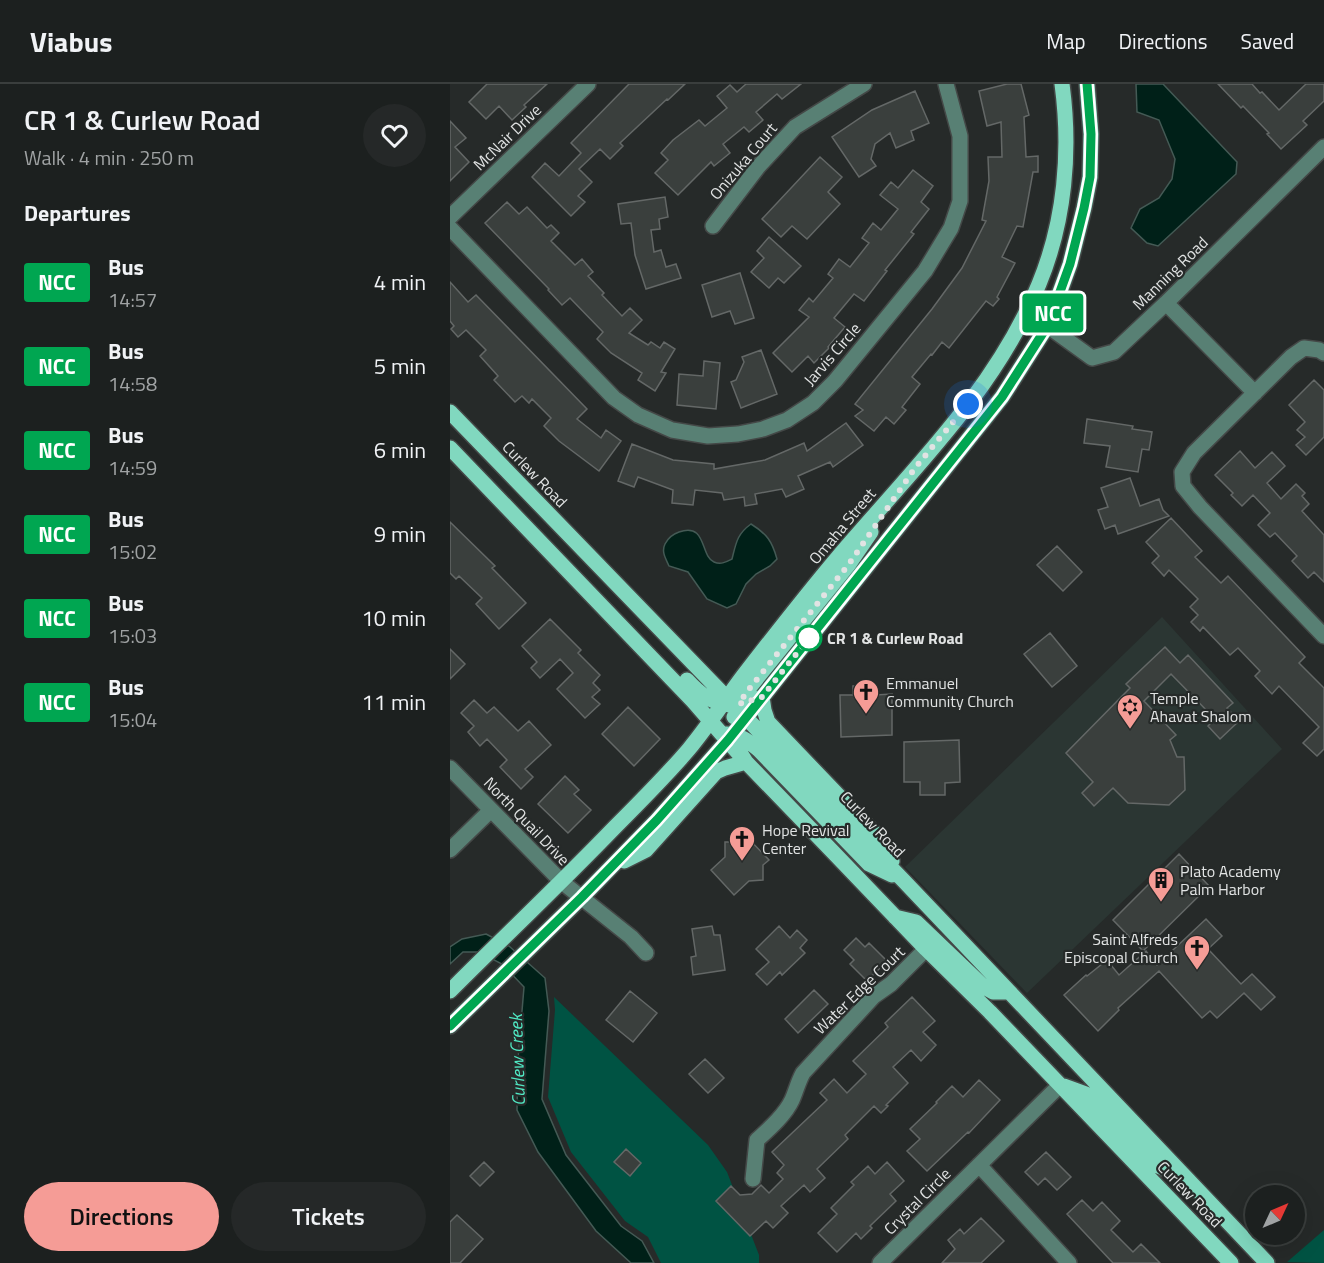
<!DOCTYPE html>
<html lang="en">
<head>
<meta charset="utf-8">
<style>
  :root { --surface:#1c201f; --page:#252828; --text:#f1f3f6; --muted:#a0a3a4; --line:#3a3e3d; --accent:#f59c96 }
  body { margin:0; font-family:"Titillium Web",sans-serif; background:var(--page); color:var(--text); height:100vh; display:flex; flex-direction:column; font-size:22px; white-space:nowrap }
  * { box-sizing:border-box; margin:0 }
  p { font-size:20px; color:var(--muted) }
  .icon { flex:none; width:33px; height:33px; fill:none; stroke:currentColor; stroke-width:2; stroke-linecap:round; stroke-linejoin:round }
  .map { position:relative; flex:1; overflow:hidden }
  .details { display:flex; flex-direction:column; background:var(--surface); width:450px }
  .details>* { flex:none }
  .badge { padding:0 12px; border-radius:4px; font-size:21px; line-height:39px }
  .needle { width:39px; rotate:46deg }
  .fabs { position:absolute; left:795px; top:1101px; display:grid; gap:12px }
  .fabs a { display:grid; place-items:center; width:60px; height:60px; border-radius:50%; background:var(--surface); box-shadow:0 6px 24px #0002,0 0 0 2px var(--line); font-size:30px }
  .you { position:absolute; width:30px; height:30px; margin:-15px; border:4px solid #fff; border-radius:50%; background:#1a73e8; box-shadow:0 0 0 9px #1a73e833 }
  .map>.badge { position:absolute; translate:-50% -50%; box-shadow:0 0 0 3px #fff }
  h2 { padding:0 24px; font-size:22px; line-height:54px }
  .round { display:grid; place-items:center; flex:none; width:63px; height:63px; border-radius:32px; background:var(--page) }
  .summary { display:flex; align-items:center; justify-content:space-between; height:102px; padding:0 24px }
  h1 { font-size:28px; font-weight:600; line-height:45px }
  .cta { display:flex; gap:12px; margin-top:auto; padding:12px 24px }
  .cta a { flex:1; height:69px; border-radius:36px; background:var(--accent); color:#111; font-size:24px; font-weight:600; line-height:69px; text-align:center }
  .cta a+a { background:var(--page); color:var(--text) }
  ul { padding:0; list-style:none }
  li { display:flex; align-items:center; gap:18px; height:84px; padding:0 24px }
  li div { flex:1 }
  li b { display:block; font-size:22px }
  li em { font-style:normal }
  li .badge { min-width:66px; font-weight:700; text-align:center }
  header { display:flex; align-items:center; gap:36px; box-sizing:border-box; height:84px; padding:0 30px; background:var(--surface); border-bottom:2px solid var(--line) }
  header strong { font-size:28px }
  nav { display:flex; gap:33px; margin-inline-start:auto; font-size:21px }
  main { display:flex; flex:1; min-height:0 }
  .map>svg:first-child { display:block }
  .built { fill:#2b3633 }
  .green { fill:#005343 }
  .water { fill:#002018; stroke:#445a55; stroke-width:1.5 }
  .building { fill:#3a3f3d; stroke:#646867; stroke-width:1.5 }
  .lines { fill:none; stroke-linecap:round; stroke-linejoin:round }
  .minor-casing { stroke:#444847; stroke-width:18 }
  .major-casing { stroke:#444847; stroke-width:18 }
  .minor { stroke:#588074; stroke-width:15 }
  .major { stroke:#81d8bf; stroke-width:15 }
  .line-casing { stroke:#fff; stroke-width:14 }
  .line { stroke:#00a651; stroke-width:9 }
  .walk { stroke:#e1e3e3; stroke-width:6; stroke-dasharray:0 10.8 }
  .stop-dot { fill:#fff; stroke:#00a651; stroke-width:3 }
  .labels { text-anchor:middle; dominant-baseline:central; stroke-width:4.5; stroke-linejoin:round; paint-order:stroke }
  .street-label { font-size:16px; fill:#e1e3e3; stroke:#262a29 }
  .stop-label { font-size:16px; font-weight:bold; fill:#e1e3e3; stroke:#262a29; text-anchor:start }
  .poi-label { font-size:16px; fill:#e1e3e3; stroke:#262a29; text-anchor:start }
  .water-label { font-size:18px; font-style:italic; fill:#50e9c4; stroke:#262a29 }
</style>
</head>
<body>
<header>
<strong>Viabus</strong>
<nav><a>Map</a><a>Directions</a><a>Saved</a></nav>
</header>
<main>
<section class="details">
<div class="summary"><div><h1>CR 1 &amp; Curlew Road</h1><p>Walk · 4 min · 250 m</p></div><a class="round"><svg class="icon" aria-label="heart" viewBox="0 0 24 24"><path d="M12 20l-8-8c-3-5 5-10 8-4 3-6 11-1 8 4z"/></svg></a></div>
<h2>Departures</h2>
<ul>
<li><span class="badge" style="background:#00a651;color:#fff">NCC</span><div><b>Bus</b><p>14:57</p></div><em>4 min</em></li>
<li><span class="badge" style="background:#00a651;color:#fff">NCC</span><div><b>Bus</b><p>14:58</p></div><em>5 min</em></li>
<li><span class="badge" style="background:#00a651;color:#fff">NCC</span><div><b>Bus</b><p>14:59</p></div><em>6 min</em></li>
<li><span class="badge" style="background:#00a651;color:#fff">NCC</span><div><b>Bus</b><p>15:02</p></div><em>9 min</em></li>
<li><span class="badge" style="background:#00a651;color:#fff">NCC</span><div><b>Bus</b><p>15:03</p></div><em>10 min</em></li>
<li><span class="badge" style="background:#00a651;color:#fff">NCC</span><div><b>Bus</b><p>15:04</p></div><em>11 min</em></li>
</ul>
<div class="cta"><a>Directions</a><a>Tickets</a></div>
</section>
<div class="map">
<svg width="874" height="1179" viewBox="0 0 874 1179">
  <rect width="100%" height="100%" fill="#262a29"/>
  <!-- built -->
  <path class="built" d="M712 533 832 665 577 909 455 783Z"/>
  <!-- green -->
  <path class="green" d="M104 913 258 1061 277 1088 309 1171V1179H211L198 1153 175 1137 121 1068 98 1013 105 926Z
    M874 1146V1179L837 1178Z"/>
  <!-- water -->
  <path class="water" d="M686 0H713L787 78 786 90 708 162 697 159 681 144 690 125 709 114 722 95 725 75 709 36 687 28Z
    M301 440C317 450 322 457 327 475L320 482 306 490 296 500 286 520 277 524 257 515 238 488 219 482C216 475 211 468 215 460 218 454 223 450 229 448 257 438 250 472 264 478 271 481 276 478 282 475 286 459 287 450 301 440Z
    M36 850 59 862 95 894 99 927 92 1015 116 1071 171 1142 192 1157 204 1179H181L146 1147 88 1068 67 1026 68 975 74 903 52 880 29 868H13L0 880V863L12 855Z"/>
  <!-- building -->
  <path class="building" d="M37 0H97L74 21 76 23 62 36 49 22 36 35 19 18Z
    M179 0H235L218 16 217 15 170 59 173 62 160 75 150 65 129 85 142 98 128 112 135 118 121 132 82 93 95 79 109 92 131 69 121 59Z
    M296 0H351L332 15 327 10 306 28 313 36 299 48 294 43 273 60 280 69 264 82 261 78 228 111 205 89 218 76 211 69 223 56 249 36 255 42 277 24 267 12 280 1 287 8Z
    M557 0H571L579 31 574 33 576 73 588 72V88H583L573 143 567 142 552 173 565 179 547 213 549 215 543 222 536 217 499 264 492 258 482 271 481 270 462 293 470 300 452 323 456 326 444 340 436 333 424 347 405 332 413 326 405 320 482 225 512 184 536 137 532 136 539 97 538 73H552L551 38 537 42 529 7Z
    M768 0H802L810 9 812 8 829 26 856 0H874V17L853 37 857 41 831 65 817 50 819 49 793 22 791 24Z
    M465 7 479 39 461 47 464 56 446 64 440 49 425 60 421 75 426 82 409 93 382 53 422 26Z
    M0 37 16 54 5 63 19 78 0 97Z
    M370 73 392 93 378 108 390 120 357 155 342 142 331 153 312 135Z
    M463 86 483 102 471 118 479 125 461 148 464 150 435 186 437 187 414 217 404 210 384 234 395 243 378 263 379 264 364 279 358 272 342 288 323 269 359 233 349 226 359 214 363 218 383 194 378 190 389 175 400 183 419 159 412 154 423 139 431 146 448 125 430 111 441 98 448 104Z
    M215 113 218 133 209 135 210 145 201 146 204 168 211 166 216 183 226 180 231 194 196 205 185 171 181 139 171 140 168 120Z
    M57 118 69 130 77 123 97 144 101 141 109 149 101 157 125 181 132 175 143 188 138 192 154 209 152 211 172 232 180 224 192 236 179 249 198 261 201 258 210 264 214 258 225 265 211 288 216 289 205 307 188 296 192 289 161 269 147 255 153 248 120 214 112 221 98 206 99 205 35 139Z
    M319 153 351 182 334 199 328 194 319 204 301 188 314 174 307 167Z
    M290 189 304 234 285 240 280 227 262 233 252 201Z
    M0 198 18 218 26 211 137 325 127 335 151 354 156 346 171 357 149 387 109 357 94 342 101 334 82 315 79 319 72 312 65 318 44 296 48 292 30 272 36 266 16 246 8 253 1 245 4 242 0 237Z
    M311 266 327 310 291 324 281 298 286 296 294 278 292 273Z
    M254 277 270 279 266 325 227 321 229 290 253 292Z
    M864 296 874 306V353L856 371 846 361 855 353 847 346 855 338 839 321Z
    M637 335 683 342 682 345 702 348 699 366 692 365 688 388 656 383 660 362 634 359Z
    M396 339 413 361 383 383 380 378 348 392 354 405 336 413 332 405 305 410 307 420 295 422 294 413 274 416 272 409 245 406 243 421 222 419 223 406 188 393 184 403 168 397 182 360 223 376 264 380V385L315 376 354 359 357 367Z
    M790 367 805 384 822 368 835 382 817 399 831 415 846 400 855 409 852 412 859 420 852 427 874 451V498L864 488 858 494 842 477 847 472 825 449 820 453 808 441 820 429 803 411 792 422 781 411 783 409 765 391Z
    M680 394 690 422 709 415 713 426 719 432 668 450 665 441 655 445 648 426 658 423 651 404Z
    M721 434 752 467 745 473 771 499 778 492 855 573 849 579 874 604V665L867 672 853 659 869 643 829 602 822 610 805 592 810 587 788 564 780 571 753 543 750 547 741 538 748 531 740 523 748 515 719 486 714 492 702 479 709 472 696 458Z
    M0 438 45 482 42 484 76 519 49 545 26 520 32 514 9 492 6 495 0 489Z
    M607 462 632 488 613 507 587 481Z
    M100 535 131 566 128 569 150 591 143 599 150 606 142 613 150 620 135 634 107 605 123 589 110 575 90 594 81 584 87 578 72 562Z
    M600 549 627 582 602 603 574 570Z
    M715 563 730 579 738 571 783 619 777 624 789 637 770 655 758 642 765 635 721 590 694 617 726 651 720 656 727 673H734L735 706 719 721 678 719 663 704 644 722 632 709 643 698 616 669 680 604 676 600Z
    M0 565 15 580 0 595Z
    M403 602H424L425 611 442 610V651L391 653 390 611H403Z
    M24 616 37 629 44 623 68 647 79 637 101 661 75 685 83 693 71 705 50 683 57 676 37 655 30 662 18 648 24 642 11 629Z
    M178 623 210 655 184 682 152 650Z
    M509 656 510 698 495 699V711H470V698H454V658Z
    M115 692 129 706 124 710 141 726 118 749 88 720Z
    M296 752 319 776 313 781V796L299 797 284 811 261 786 275 773V758H289Z
    M729 770 759 802 693 867 663 836Z
    M756 835 772 852 758 865 791 900 802 890 825 913 811 926 794 909 767 934 760 927 752 934 709 887 668 924 669 926 648 947 614 911 636 891 637 892 657 876 669 891 696 867 707 881Z
    M262 842 264 851H270L275 886 243 891 241 873 246 872 242 845Z
    M329 842 340 854 347 846 357 856 350 864 355 869 332 891 330 888 317 901 306 890 319 878 306 865Z
    M406 854 415 863 419 859 437 877 417 897 400 880 404 876 394 866Z
    M364 906 378 920 348 949 335 935Z
    M180 907 207 929 183 958 156 936Z
    M462 913 485 937 473 948 486 961 471 977 461 966 443 983 458 999 436 1021 438 1022 431 1029 424 1022 395 1051 398 1055 367 1085 375 1094 360 1108 354 1101 331 1122 338 1129 323 1144 316 1137 300 1152 266 1117 281 1102 290 1111 302 1110 311 1101 319 1109 333 1095 327 1089 334 1081 322 1068 377 1016 370 1009 384 995 397 1009 416 990 403 977 438 943 435 939Z
    M255 975 274 994 258 1009 239 990Z
    M529 996 550 1016 519 1049 518 1048 477 1087 457 1067 470 1055 460 1045 487 1019 486 1018 502 1002 513 1013Z
    M176 1065 191 1079 180 1092 164 1078Z
    M596 1068 621 1093 607 1106 595 1094 588 1101 575 1088Z
    M34 1078 44 1088 30 1102 20 1092Z
    M437 1078 454 1097 440 1110 446 1117 420 1142 422 1144 411 1155 406 1149 387 1168 368 1149 387 1130 381 1124 404 1101 401 1098 418 1082 425 1090Z
    M632 1116 643 1127 652 1118 670 1137 661 1146 683 1168 691 1160 710 1179H663L617 1130Z
    M7 1131 33 1155 10 1179H0V1138Z
    M531 1134 554 1157 531 1179H492L505 1165 498 1156 510 1145 514 1150Z"/>
  <g class="lines">
    <!-- minor casing -->
    <g class="minor-casing">
      <path id="minor" d="M0 133 138 0
        M263 142 308 83 345 43 414 0
        M0 144 164 314 188 331 222 346 258 352 288 350 313 345 337 336 363 319 385 297 475 187 501 144 510 117V52L496 0
        M716 219 805 309
        M577 227 642 274 664 268 716 219 874 63
        M874 269 869 266 854 264 841 273 744 369 732 388 733 402 750 423 874 552
        M0 684 112 798 181 853 196 869
        M0 766 41 726
        M529 1081 619 1179
        M303 1095 307 1056C319 1045 335 1031 342 1016 346 1007 348 998 353 989L424 912 441 900 476 865
        M430 1179 610 1001"/>
    </g>
    <!-- major casing -->
    <g class="major-casing">
      <path id="major" d="M0 328 453 796 817 1179
        M0 364 243 617 296 678 383 768 476 865 540 928 781 1179
        M237 596C250 610 261 619 280 621
        M309 614 312 613 314 626 318 638 428 753 442 777
        M284 633 295 609 399 480 421 448
        M276 650C290 650 299 658 309 666L419 780 442 791
        M174 777 196 766 266 688 275 684 296 678 291 670
        M445 833 466 838 534 903 543 908H558
        M0 907C55 852 111 799 165 743 190 718 216 692 239 665 258 642 275 616 293 592 324 552 356 511 388 473 461 387 546 306 589 200 615 137 621 67 612 0
        M0 942 132 813 207 736 278 656 552 313 598 241 620 180 634 124 640 93 641 50 637 0
        M614 1002 636 1010 708 1082 726 1089"/>
    </g>
    <!-- minor -->
    <use href="#minor" class="minor"/>
    <!-- major -->
    <use href="#major" class="major"/>
  </g>
  <g class="lines">
    <!-- line casing -->
    <g class="line-casing">
      <path id="line" d="M0 942 132 813 207 736 278 656 552 313 598 241 620 180 634 124 640 93 641 50 637 0"/>
    </g>
    <!-- line -->
    <use href="#line" class="line"/>
    <!-- walk -->
    <path class="walk" d="M359 554 312 613 289 620 296 609 399 480 465 384 518 320"/>
  </g>
  <!-- icons -->
  <defs>
    <g id="church-pin" transform="scale(1.35)"><path d="M0 17L-7.5 6A9.5 9.5 0 1 1 7.5 6Z" fill="#f59c96" stroke="#262a29"/><path d="M-1.2-6h2.4v3.5h3.3v2.4h-3.3V6h-2.4V-.1h-3.3v-2.4h3.3Z" fill="#111"/></g>
    <g id="synagogue-pin" transform="scale(1.35)"><path d="M0 17L-7.5 6A9.5 9.5 0 1 1 7.5 6Z" fill="#f59c96" stroke="#262a29"/><path d="M0-6.5L5.6 3.2H-5.6ZM0 6.5L5.6-3.2H-5.6Z" fill="#111"/></g>
    <g id="building-pin" transform="scale(1.35)"><path d="M0 17L-7.5 6A9.5 9.5 0 1 1 7.5 6Z" fill="#f59c96" stroke="#262a29"/><path d="M-4-6H4V6H1V3H-1V6H-4ZM-2.5-4.3h1.7v1.8h-1.7ZM.8-4.3h1.7v1.8H.8ZM-2.5-1h1.7V.8h-1.7ZM.8-1h1.7V.8H.8Z" fill="#111"/></g>
  </defs>
  <g fill-rule="evenodd">
    <use href="#church-pin" x="416" y="608"/>
    <use href="#synagogue-pin" x="680" y="623"/>
    <use href="#church-pin" x="292" y="755"/>
    <use href="#building-pin" x="711" y="796"/>
    <use href="#church-pin" x="747" y="864"/>
  </g>
  <!-- markers -->
  <circle class="stop-dot" cx="359" cy="554" r="12"/>
  <g class="labels">
    <!-- street labels -->
    <g class="street-label">
      <text transform="translate(57 53) rotate(-44)">McNair Drive</text>
      <text transform="translate(293 77) rotate(-50)">Onizuka Court</text>
      <text transform="translate(720 189) rotate(-44)">Manning Road</text>
      <text transform="translate(382 270) rotate(-49)">Jarvis Circle</text>
      <text transform="translate(85 390) rotate(46)">Curlew Road</text>
      <text transform="translate(392 442) rotate(-50)">Omaha Street</text>
      <text transform="translate(77 737) rotate(46)">North Quail Drive</text>
      <text transform="translate(423 740) rotate(46)">Curlew Road</text>
      <text transform="translate(409 906) rotate(-44)">Water Edge Court</text>
      <text transform="translate(740 1110) rotate(46)">Curlew Road</text>
      <text transform="translate(467 1117) rotate(-45)">Crystal Circle</text>
    </g>
    <!-- stop labels -->
    <g class="stop-label">
      <text x="377" y="554">CR 1 &amp; Curlew Road</text>
    </g>
    <!-- poi labels -->
    <g class="poi-label">
      <text x="436" y="599">Emmanuel<tspan x="436" dy="18">Community Church</tspan></text>
      <text x="700" y="614">Temple<tspan x="700" dy="18">Ahavat Shalom</tspan></text>
      <text x="312" y="746">Hope Revival<tspan x="312" dy="18">Center</tspan></text>
      <text x="730" y="787">Plato Academy<tspan x="730" dy="18">Palm Harbor</tspan></text>
      <text x="728" y="855" text-anchor="end">Saint Alfreds<tspan x="728" dy="18">Episcopal Church</tspan></text>
    </g>
    <!-- water labels -->
    <g class="water-label">
      <text transform="translate(67 976) rotate(-92)">Curlew Creek</text>
    </g>
  </g>
</svg>
<div class="fabs">
<a><svg class="needle" viewBox="-14 -14 28 28"><path d="M0-13l5 13h-10z" fill="#e53935"/><path d="M0 13l5-13h-10z" fill="#a0a3a4"/></svg></a>
</div>
<div class="you" style="left:518px;top:320px"></div>
<b class="badge" style="left:603px;top:229px;background:#00a651;color:#fff">NCC</b>
</div>
</main>
</body>
</html>
